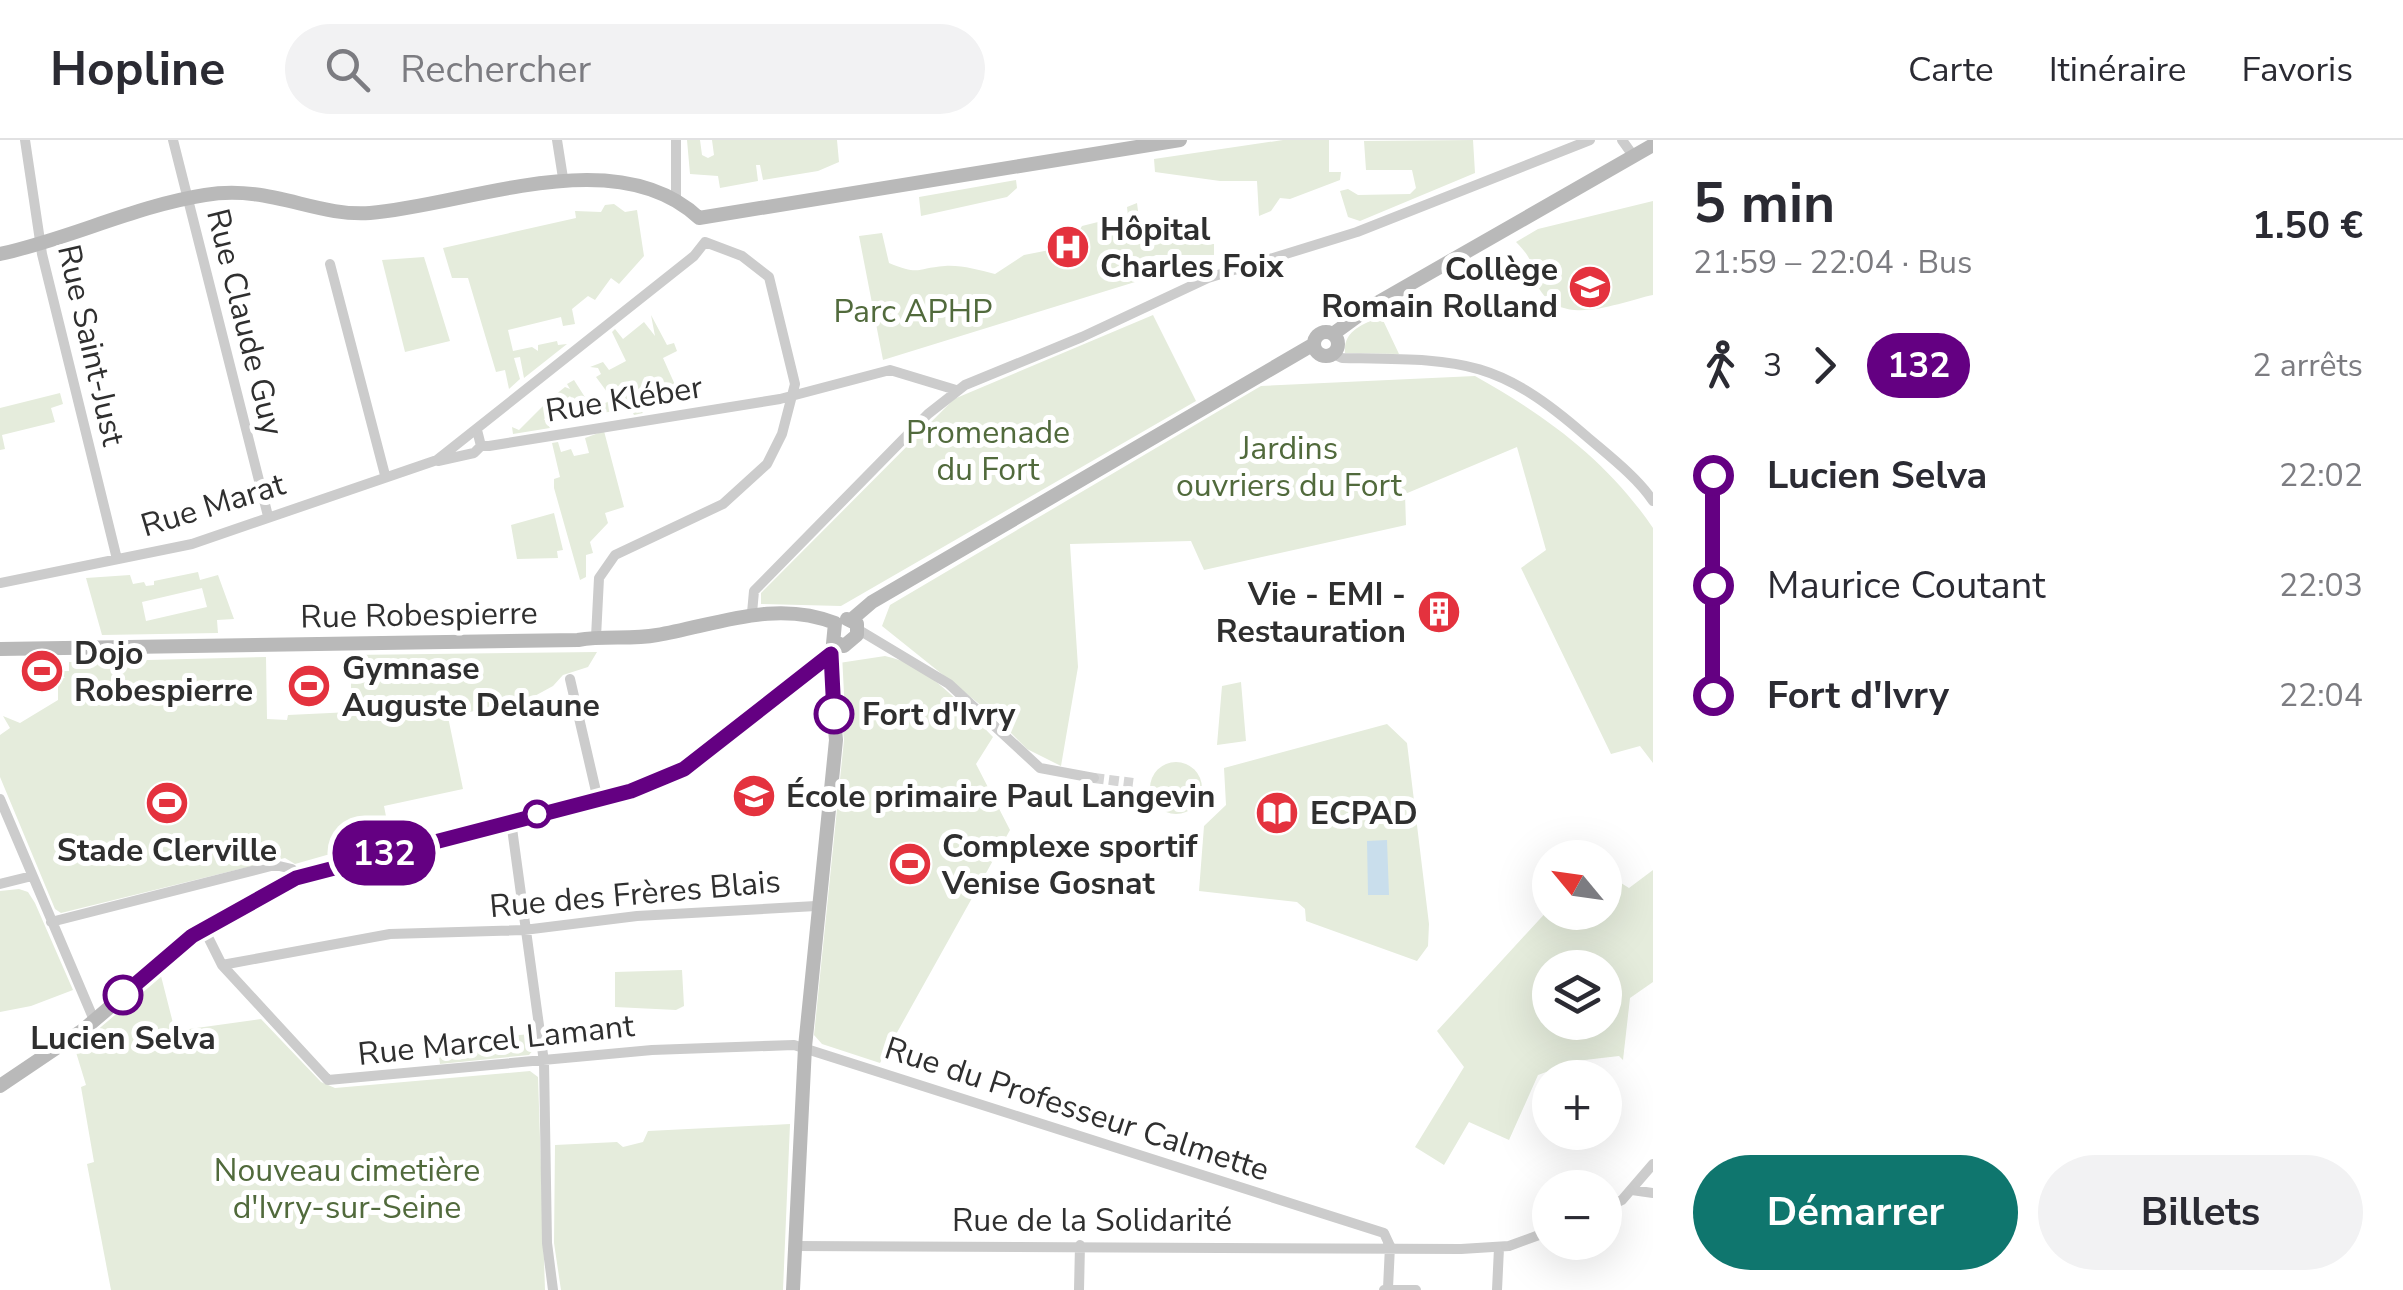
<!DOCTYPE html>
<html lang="fr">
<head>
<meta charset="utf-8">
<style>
  :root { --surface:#fff; --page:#f2f2f3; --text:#2b2b33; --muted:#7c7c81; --line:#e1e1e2; --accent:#0f766e }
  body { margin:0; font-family:"Nunito Sans",sans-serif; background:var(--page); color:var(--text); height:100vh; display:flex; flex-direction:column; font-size:38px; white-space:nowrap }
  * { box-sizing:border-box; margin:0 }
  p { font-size:32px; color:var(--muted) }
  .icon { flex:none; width:55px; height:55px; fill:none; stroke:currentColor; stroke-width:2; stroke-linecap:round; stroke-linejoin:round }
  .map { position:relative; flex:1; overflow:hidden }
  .details { display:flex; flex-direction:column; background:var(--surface); width:750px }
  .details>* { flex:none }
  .badge { padding:0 20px; border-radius:32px; font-size:35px; line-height:65px }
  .needle { width:65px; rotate:299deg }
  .fabs { position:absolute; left:1532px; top:700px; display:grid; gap:20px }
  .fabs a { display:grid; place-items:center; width:90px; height:90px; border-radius:50%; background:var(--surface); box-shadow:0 10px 40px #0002; font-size:50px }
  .map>.badge { position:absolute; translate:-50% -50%; box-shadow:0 0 0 5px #fff }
  .legs { display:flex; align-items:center; gap:15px; height:110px; padding:0 40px; font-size:32px }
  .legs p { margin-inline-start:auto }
  .overview { display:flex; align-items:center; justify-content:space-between; height:170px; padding:0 40px }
  h1 { font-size:55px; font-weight:700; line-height:75px }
  .primary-button { display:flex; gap:20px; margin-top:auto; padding:20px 40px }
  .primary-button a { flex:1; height:115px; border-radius:60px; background:var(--accent); color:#fff; font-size:40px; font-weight:700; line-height:115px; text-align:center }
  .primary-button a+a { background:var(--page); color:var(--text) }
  ul { padding:0 40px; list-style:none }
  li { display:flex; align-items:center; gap:35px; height:110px; font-size:38px }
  li i { display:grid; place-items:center; width:15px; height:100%; margin:0 12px; background:currentColor }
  li i::after { content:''; width:25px; height:25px; margin:-12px; border:8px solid; border-radius:50%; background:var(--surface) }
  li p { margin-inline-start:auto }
  li:first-child i { background:linear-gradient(#0000 50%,currentColor 0) }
  li:last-child i { background:linear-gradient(currentColor 50%,#0000 0) }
  header { display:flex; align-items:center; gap:60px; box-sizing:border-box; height:140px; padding:0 50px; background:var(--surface); border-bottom:2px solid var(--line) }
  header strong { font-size:48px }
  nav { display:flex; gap:55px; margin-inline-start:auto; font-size:35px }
  .search { width:700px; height:90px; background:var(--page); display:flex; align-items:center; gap:25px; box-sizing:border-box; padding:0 35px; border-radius:55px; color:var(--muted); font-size:38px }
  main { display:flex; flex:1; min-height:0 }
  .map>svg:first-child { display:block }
  .green { fill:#e5ecdc; fill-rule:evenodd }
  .water { fill:#c9deec }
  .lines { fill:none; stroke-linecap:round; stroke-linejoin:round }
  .street-tunnel { stroke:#d5d5d5; stroke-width:10; stroke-dasharray:10 5; stroke-linecap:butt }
  .street { stroke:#ccc; stroke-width:10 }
  .secondary { stroke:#b9b9b9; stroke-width:14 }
  .line-1-casing { stroke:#fff; stroke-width:22 }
  .line-1 { stroke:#640082; stroke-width:15 }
  .stop-1-dot { fill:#fff; stroke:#640082; stroke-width:5 }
  .labels { text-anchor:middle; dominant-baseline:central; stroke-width:10; stroke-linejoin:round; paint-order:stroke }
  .poi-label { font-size:32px; font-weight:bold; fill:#2f2f2f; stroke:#fff; text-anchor:start }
  .park-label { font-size:32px; fill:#516a3c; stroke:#fff }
  .street-label { font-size:32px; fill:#2f2f2f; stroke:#fff }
  .stop-label { font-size:32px; font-weight:bold; fill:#2f2f2f; stroke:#fff; text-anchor:start }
</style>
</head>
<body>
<header>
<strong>Hopline</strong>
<div class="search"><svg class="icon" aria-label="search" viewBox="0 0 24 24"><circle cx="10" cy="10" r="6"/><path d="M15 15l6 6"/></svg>Rechercher</div>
<nav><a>Carte</a><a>Itinéraire</a><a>Favoris</a></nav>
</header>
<main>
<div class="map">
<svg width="1653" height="1150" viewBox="0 0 1653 1150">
  <rect width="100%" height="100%" fill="#fff"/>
  <!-- green -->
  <path class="green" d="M687 0H700L702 15 708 18 714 15 712 0H837L839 22 818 31 763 40 760 25H756L758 41 720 48 718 36 690 34Z
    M1283 0H1329V32H1341L1340 40 1290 59 1280 58 1271 71 1259 76 1257 41H1220L1155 32 1154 19Z
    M1473 0 1475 33 1360 81 1348 77 1340 51 1348 49 1358 55 1410 54 1416 48 1412 30H1366L1364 1Z
    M1016 40 1017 48 1007 57 921 76 919 57Z
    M1653 61V155C1619 162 1564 188 1540 150 1527 128 1540 126 1516 102L1538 89Z
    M1137 63 1142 102 1214 104V115H1156L1145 120 1148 138 883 220 859 96 882 93 889 123C921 136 916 128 945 126 962 125 978 130 995 134L1024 115 1070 106 1082 86 1106 80 1108 89 1129 86 1127 67Z
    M614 64 625 72 637 70 644 116 619 144 611 138 595 160 588 156 572 169 575 184 563 186 561 177 508 190 513 211 532 207 538 211V205L557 201 558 205 567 204 524 238 520 217 514 218 520 239 509 249 505 230 496 232 468 138H452L443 108 576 78 575 71 601 72 605 65Z
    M424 117 450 201 405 212 382 120Z
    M651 175 667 205 674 203 677 211 663 218 680 256 638 265 632 260 643 273 634 275 627 262 616 266 618 271 599 273 596 267 628 253 623 244 607 252 596 237 601 234 598 228 590 227 603 222 609 230 626 221 612 192 615 189 623 199 644 182 655 196Z
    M1153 175 1196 261 841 466 761 464V453L954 259Z
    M1381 176 1399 214 1345 213C1343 190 1363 185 1381 176Z
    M1475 236C1545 275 1607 320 1653 388V623L1640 606 1611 614 1521 428 1546 410 1517 307 1405 354 1406 385 1204 430 1191 401 1070 404 1078 527 1061 626 1027 609 993 575 882 486 890 465 1261 246Z
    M574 240 595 273 582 274 570 256 563 262 568 268 544 279 550 288 513 294 512 287 519 290 546 263 554 266 550 259 565 247 570 249 567 244Z
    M60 253 63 264 51 268 55 282 2 295 5 309 0 310V268Z
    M604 291 624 367 605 373 608 383 590 402 593 413 586 415V437L580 440 554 348V339L560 337 552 303 558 302 561 312 571 309 574 316 589 313 585 298Z
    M554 373 563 410 557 411 558 418 517 419 511 385Z
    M198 432 200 440 218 435 234 479 217 480 218 493 102 495 86 438 130 435 133 444 144 442 146 446 154 445V441ZM202 448 207 467 146 481 142 462Z
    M597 512 588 527 563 535 553 546 531 558 448 577 463 649 384 666 390 697 295 724 285 718 61 773 55 769 0 637V595L10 588 3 576 20 583 58 560V539L65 538 58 531H69V522L266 517 267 579 287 580 288 575 351 572V515Z
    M885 516C927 524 964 567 993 597L976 624 1010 690 880 923 822 904 814 895 844 600 836 532 839 523Z
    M1241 542 1246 601 1217 605 1222 546Z
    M1387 584 1407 603 1429 784 1428 806 1417 821 1306 781 1305 769 1297 762 1199 751 1204 686 1226 665 1224 628Z
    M1150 648a26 26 0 1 1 52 0a26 26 0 1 1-52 0Z
    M1653 730V842L1630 858 1623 920 1619 916 1576 921 1538 935 1509 1000 1469 982 1444 1025 1415 1007 1464 927 1437 891 1550 768V772H1605V733L1629 748ZM1550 828H1605V882H1550Z
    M19 749 28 752 35 763 73 850 31 866 0 872V751Z
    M682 830 684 866 676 870 615 867V832Z
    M161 836 175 891 261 879 321 942 335 948 530 931 538 937 545 1150H111L87 1024 94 1022 81 947 86 945 75 909Z
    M531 894 534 909 529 915 440 924 438 910 456 908 455 901Z
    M790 984 783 1150H561L554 1103 555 1005 617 1002 623 1007 643 1002 648 991Z"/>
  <!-- water -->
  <path class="water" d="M1387 700 1389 755H1368L1367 701Z"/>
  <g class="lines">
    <!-- street-tunnel -->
    <path class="street-tunnel" d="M1094 638 1133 643"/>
    <!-- street -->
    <path class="street" d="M25 0 42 114 117 419
      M173 0 268 376
      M557 0 563 38
      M1622 0 1632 14
      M676 60V0
      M330 124 385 335
      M1333 214 1342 218C1459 220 1495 216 1586 296 1608 315 1637 337 1653 361
      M477 290 481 306H489L780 259 890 230 956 250
      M438 321 474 313 481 306
      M0 443 192 404 437 320 694 116 705 102
      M752 473 754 451 928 274 965 245 1082 197 1208 138 1357 92 1590 0
      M859 490 949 544 1040 628 1094 638
      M596 497 599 438 615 415 723 364 767 324 782 294 795 244 769 137 742 116 705 102
      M570 539 598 660
      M0 659 94 880
      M511 681 544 922 547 1103 553 1150
      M0 744 32 736
      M51 782 275 725 292 729 296 738
      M204 789 222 825 328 940 652 910 794 905 1384 1093 1390 1106 1388 1148
      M222 825 390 794 524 790 637 776 816 766
      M1632 1050 1653 1053
      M1605 1068 1622 1060 1653 1024
      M794 1106 1461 1109 1509 1106 1550 1091
      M1079 1150 1080 1105
      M1384 1150H1416
      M1497 1150 1499 1108"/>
    <!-- secondary -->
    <path class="secondary" d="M0 114C69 99 135 66 205 55 269 44 316 77 370 73 468 65 616 0 699 78L1180 0
      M1314 204a12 12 0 1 1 24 0a12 12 0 1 1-24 0Z
      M1333 194 1370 167 1653 5
      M851 480 872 462 1314 204
      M835 502 844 506 857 495V484L847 479
      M0 509 578 500C605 495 630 500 657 495 716 485 775 459 835 483
      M0 946 83 890 193 796 296 738 654 643 684 629 831 514
      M793 1150 805 907 836 600 830 535 835 483"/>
  </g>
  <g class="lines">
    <!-- line-1 casing -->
    <g class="line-1-casing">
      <path id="line-1" d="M123 855 192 796 296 738 631 651 684 629 831 514 834 574"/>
    </g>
    <!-- line-1 -->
    <use href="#line-1" class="line-1"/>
  </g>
  <!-- icons -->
  <defs>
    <g id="hospital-disc" transform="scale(2.25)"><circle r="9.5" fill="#e4323e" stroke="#fff"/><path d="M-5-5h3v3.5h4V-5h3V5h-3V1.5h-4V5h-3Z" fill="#fff"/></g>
    <g id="school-disc" transform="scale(2.25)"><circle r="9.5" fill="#e4323e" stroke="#fff"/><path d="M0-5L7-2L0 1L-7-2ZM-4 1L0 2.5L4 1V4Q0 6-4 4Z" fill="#fff"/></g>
    <g id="building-disc" transform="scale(2.25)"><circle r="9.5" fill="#e4323e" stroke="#fff"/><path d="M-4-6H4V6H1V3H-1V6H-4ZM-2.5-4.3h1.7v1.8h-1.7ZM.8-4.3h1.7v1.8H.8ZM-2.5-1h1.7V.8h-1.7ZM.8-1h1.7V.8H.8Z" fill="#fff"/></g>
    <g id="stadium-disc" transform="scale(2.25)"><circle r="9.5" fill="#e4323e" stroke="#fff"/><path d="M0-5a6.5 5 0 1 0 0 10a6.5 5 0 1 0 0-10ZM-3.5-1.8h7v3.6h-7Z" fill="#fff"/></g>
    <g id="library-disc" transform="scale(2.25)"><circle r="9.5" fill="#e4323e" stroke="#fff"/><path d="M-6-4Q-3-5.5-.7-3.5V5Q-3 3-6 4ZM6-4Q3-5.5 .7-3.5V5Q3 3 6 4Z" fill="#fff"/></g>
  </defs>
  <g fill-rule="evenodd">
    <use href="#hospital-disc" x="1068" y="107"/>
    <use href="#school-disc" x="1590" y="147"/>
    <use href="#building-disc" x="1439" y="472"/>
    <use href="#stadium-disc" x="42" y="531"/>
    <use href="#stadium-disc" x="309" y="546"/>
    <use href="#school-disc" x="754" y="656"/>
    <use href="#stadium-disc" x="167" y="663"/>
    <use href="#library-disc" x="1277" y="673"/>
    <use href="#stadium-disc" x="910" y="724"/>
  </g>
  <!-- markers -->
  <g class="stop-1-dot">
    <circle cx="834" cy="574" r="18"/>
    <circle cx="537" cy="674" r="12"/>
    <circle cx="123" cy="855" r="18"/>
  </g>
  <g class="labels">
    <!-- poi labels -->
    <g class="poi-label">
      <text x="1100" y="89">Hôpital<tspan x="1100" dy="37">Charles Foix</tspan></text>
      <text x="1558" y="129" text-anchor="end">Collège<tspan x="1558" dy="37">Romain Rolland</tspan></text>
      <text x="1406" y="454" text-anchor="end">Vie - EMI -<tspan x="1406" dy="37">Restauration</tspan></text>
      <text x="74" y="513">Dojo<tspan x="74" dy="37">Robespierre</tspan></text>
      <text x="342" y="528">Gymnase<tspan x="342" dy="37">Auguste Delaune</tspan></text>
      <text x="786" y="656">École primaire Paul Langevin</text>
      <text x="1310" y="673">ECPAD</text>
      <text x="942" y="706">Complexe sportif<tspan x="942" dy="37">Venise Gosnat</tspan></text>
      <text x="167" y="710" text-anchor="middle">Stade Clerville</text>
    </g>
    <!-- park labels -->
    <g class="park-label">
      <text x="913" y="171">Parc APHP</text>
      <text x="988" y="292">Promenade<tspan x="988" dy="37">du Fort</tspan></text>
      <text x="1289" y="308">Jardins<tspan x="1289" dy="37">ouvriers du Fort</tspan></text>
      <text x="347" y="1030">Nouveau cimetière<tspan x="347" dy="37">d'Ivry-sur-Seine</tspan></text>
    </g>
    <!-- street labels -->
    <g class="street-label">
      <text transform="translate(245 182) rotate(76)">Rue Claude Guy</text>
      <text transform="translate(91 205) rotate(77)">Rue Saint-Just</text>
      <text transform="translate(624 259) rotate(-9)">Rue Kléber</text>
      <text transform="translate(213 365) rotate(-17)">Rue Marat</text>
      <text transform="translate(419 475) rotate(-1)">Rue Robespierre</text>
      <text transform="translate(635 754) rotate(-5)">Rue des Frères Blais</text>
      <text transform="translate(496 900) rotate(-6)">Rue Marcel Lamant</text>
      <text transform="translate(1077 969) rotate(18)">Rue du Professeur Calmette</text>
      <text x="1092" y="1080">Rue de la Solidarité</text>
    </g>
    <!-- stop labels -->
    <g class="stop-label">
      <text x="862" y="574">Fort d'Ivry</text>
      <text x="123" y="898" text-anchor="middle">Lucien Selva</text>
    </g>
  </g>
</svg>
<div class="fabs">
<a><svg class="needle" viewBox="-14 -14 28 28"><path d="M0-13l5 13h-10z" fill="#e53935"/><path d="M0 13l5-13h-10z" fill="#7c7c81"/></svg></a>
<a><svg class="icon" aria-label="layers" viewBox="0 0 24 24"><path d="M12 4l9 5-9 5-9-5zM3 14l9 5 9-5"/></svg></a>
<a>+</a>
<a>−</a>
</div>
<b class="badge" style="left:384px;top:713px;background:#640082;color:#fff">132</b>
</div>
<section class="details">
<div class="overview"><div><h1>5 min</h1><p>21:59 – 22:04 · Bus</p></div><b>1.50 €</b></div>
<div class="legs"><svg class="icon" aria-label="walk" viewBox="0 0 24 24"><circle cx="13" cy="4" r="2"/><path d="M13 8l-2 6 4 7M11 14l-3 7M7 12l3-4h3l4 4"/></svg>3<svg class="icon" aria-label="forward" viewBox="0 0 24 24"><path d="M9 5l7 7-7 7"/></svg><b class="badge" style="background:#640082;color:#fff">132</b><p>2 arrêts</p></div>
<ul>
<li><i style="color:#640082"></i><b>Lucien Selva</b><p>22:02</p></li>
<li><i style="color:#640082"></i><span>Maurice Coutant</span><p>22:03</p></li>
<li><i style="color:#640082"></i><b>Fort d'Ivry</b><p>22:04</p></li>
</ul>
<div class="primary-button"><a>Démarrer</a><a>Billets</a></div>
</section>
</main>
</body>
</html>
